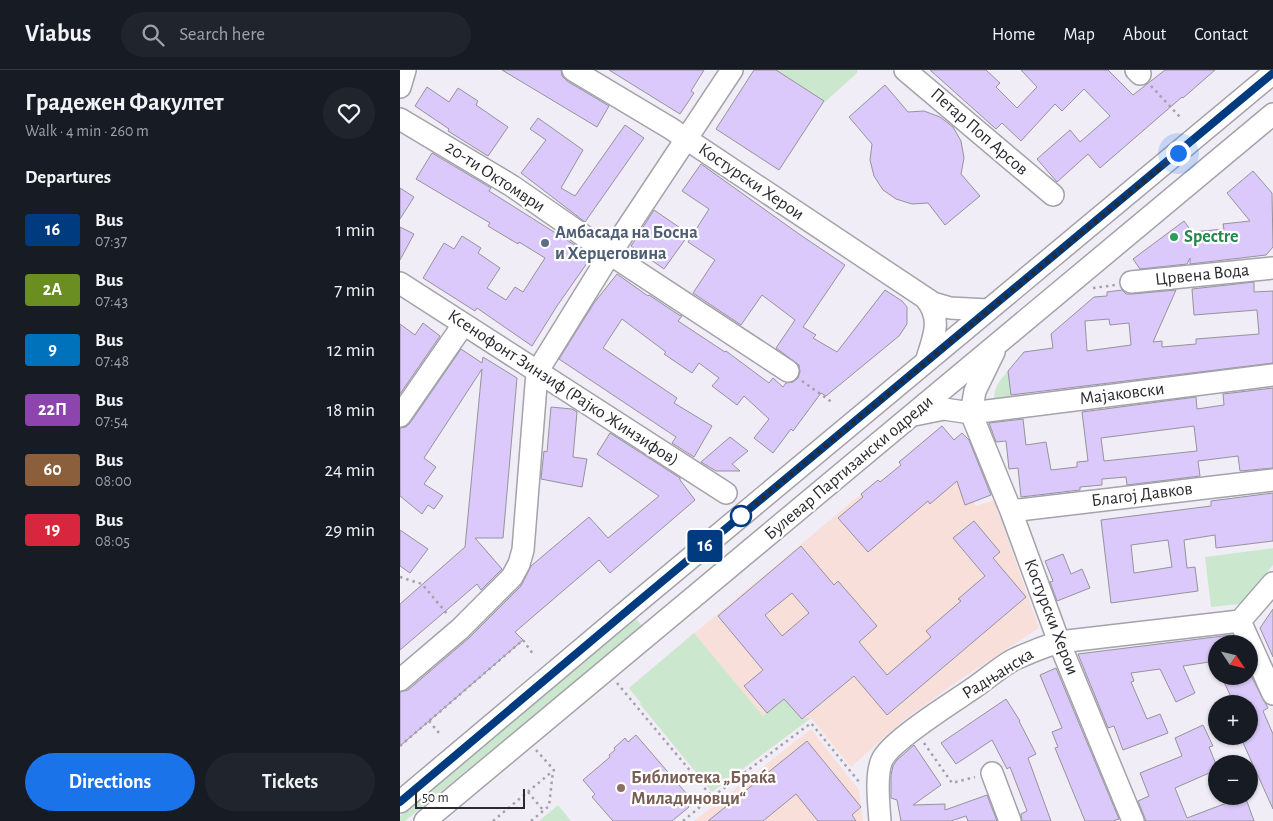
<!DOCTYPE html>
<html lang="en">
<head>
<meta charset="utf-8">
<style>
  :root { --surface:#171b24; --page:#20242c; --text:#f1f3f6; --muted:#9ea1a6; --line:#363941; --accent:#1a73e8 }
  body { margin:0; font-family:"Alegreya Sans",sans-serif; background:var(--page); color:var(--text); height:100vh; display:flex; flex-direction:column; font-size:19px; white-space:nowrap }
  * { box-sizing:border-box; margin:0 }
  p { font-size:16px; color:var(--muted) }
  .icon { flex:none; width:28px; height:28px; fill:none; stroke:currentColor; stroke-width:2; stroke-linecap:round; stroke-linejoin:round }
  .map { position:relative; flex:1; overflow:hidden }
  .drawer { display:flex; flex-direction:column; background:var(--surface); width:400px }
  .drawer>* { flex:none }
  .badge { padding:0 10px; border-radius:4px; font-size:18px; line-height:32px }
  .needle { width:32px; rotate:125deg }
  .controls { position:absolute; left:808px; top:565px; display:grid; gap:10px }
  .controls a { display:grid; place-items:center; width:50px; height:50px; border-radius:50%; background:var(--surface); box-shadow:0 1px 4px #0004; font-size:25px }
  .scale { position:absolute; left:15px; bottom:12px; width:110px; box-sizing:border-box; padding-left:5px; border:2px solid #2b2a2e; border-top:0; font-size:14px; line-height:18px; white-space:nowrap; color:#2b2a2e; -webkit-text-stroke:4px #fff; paint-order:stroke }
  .you { position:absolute; width:25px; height:25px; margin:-12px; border:4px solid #fff; border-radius:50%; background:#1a73e8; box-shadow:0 0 0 8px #1a73e833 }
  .map>.badge { position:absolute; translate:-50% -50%; box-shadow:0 0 0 2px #fff }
  h2 { padding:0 25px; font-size:19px; line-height:45px }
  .round { display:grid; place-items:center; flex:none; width:52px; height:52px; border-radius:26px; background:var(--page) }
  .overview { display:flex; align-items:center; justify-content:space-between; height:85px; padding:0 25px }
  h1 { font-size:24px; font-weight:700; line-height:38px }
  .cta { display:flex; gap:10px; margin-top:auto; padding:10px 25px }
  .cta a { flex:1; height:58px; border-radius:30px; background:var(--accent); color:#fff; font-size:20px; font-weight:700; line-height:58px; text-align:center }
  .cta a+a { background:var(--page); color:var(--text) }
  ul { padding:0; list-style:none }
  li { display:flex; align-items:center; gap:15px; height:60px; padding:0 25px }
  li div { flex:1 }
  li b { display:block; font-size:19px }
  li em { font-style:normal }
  li .badge { min-width:55px; font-weight:700; text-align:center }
  header { display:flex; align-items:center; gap:30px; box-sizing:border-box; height:70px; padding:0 25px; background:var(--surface); border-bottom:1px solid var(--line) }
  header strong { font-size:24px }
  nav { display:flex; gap:28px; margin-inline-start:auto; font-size:18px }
  .search { width:350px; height:45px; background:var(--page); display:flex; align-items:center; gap:12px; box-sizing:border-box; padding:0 18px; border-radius:28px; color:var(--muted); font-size:19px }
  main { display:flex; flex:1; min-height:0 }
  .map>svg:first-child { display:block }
  .education { fill:#f9dfda }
  .green { fill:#cbe8ce }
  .building { fill:#dac9fa; stroke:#95939b; fill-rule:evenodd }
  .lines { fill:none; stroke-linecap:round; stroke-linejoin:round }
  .minor-casing { stroke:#a4a2aa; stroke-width:24 }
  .path { stroke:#a4a1a9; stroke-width:2.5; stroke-dasharray:2.5 4; stroke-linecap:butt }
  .minor { stroke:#fff; stroke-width:21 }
  .line-casing { stroke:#fff; stroke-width:11 }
  .line { stroke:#003b80; stroke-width:8 }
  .walk { stroke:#2b2a2e; stroke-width:5; stroke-dasharray:0 9 }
  .leisure-dot { fill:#2e9e5b; stroke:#fff; stroke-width:2 }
  .service-dot { fill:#5c6f8a; stroke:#fff; stroke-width:2 }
  .stop-dot { fill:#fff; stroke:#003b80; stroke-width:2.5 }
  .education-dot { fill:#8d6e63; stroke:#fff; stroke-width:2 }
  .labels { text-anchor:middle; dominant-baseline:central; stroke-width:4.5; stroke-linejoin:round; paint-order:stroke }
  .street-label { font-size:18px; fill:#2b2a2e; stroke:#fff }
  .service-label { font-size:18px; font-weight:bold; fill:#4e5e75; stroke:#fff; text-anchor:start }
  .leisure-label { font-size:18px; font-weight:bold; fill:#27864d; stroke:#fff; text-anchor:start }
  .education-label { font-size:18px; font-weight:bold; fill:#785e54; stroke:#fff; text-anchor:start }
</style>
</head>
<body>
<header>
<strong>Viabus</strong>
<div class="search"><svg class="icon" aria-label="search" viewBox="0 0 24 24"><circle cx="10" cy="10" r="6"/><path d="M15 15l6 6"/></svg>Search here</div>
<nav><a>Home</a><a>Map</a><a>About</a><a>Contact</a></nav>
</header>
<main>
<section class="drawer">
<div class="overview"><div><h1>Градежен Факултет</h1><p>Walk · 4 min · 260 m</p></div><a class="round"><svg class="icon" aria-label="heart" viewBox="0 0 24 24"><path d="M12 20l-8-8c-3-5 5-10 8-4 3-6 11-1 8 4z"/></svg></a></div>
<h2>Departures</h2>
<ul>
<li><span class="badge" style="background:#003b80;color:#fff">16</span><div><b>Bus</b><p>07:37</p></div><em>1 min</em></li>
<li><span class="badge" style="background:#6b8e23;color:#fff">2A</span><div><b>Bus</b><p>07:43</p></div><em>7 min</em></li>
<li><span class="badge" style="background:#0072bc;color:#fff">9</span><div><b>Bus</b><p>07:48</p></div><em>12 min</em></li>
<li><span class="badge" style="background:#8e44ad;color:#fff">22П</span><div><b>Bus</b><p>07:54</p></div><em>18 min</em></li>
<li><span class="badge" style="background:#8b5e3c;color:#fff">60</span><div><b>Bus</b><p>08:00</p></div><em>24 min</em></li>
<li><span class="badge" style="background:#d7263d;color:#fff">19</span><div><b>Bus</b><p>08:05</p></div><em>29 min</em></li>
</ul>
<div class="cta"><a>Directions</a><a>Tickets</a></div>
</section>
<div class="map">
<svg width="873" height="751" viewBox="0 0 873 751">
  <rect width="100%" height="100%" fill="#f1edf7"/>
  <!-- education -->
  <path class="education" d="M542 356 567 385 552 398 565 434 574 431 576 436 594 430 639 558 555 613 504 650 451 697 411 648 312 722 240 634 241 633 229 618 478 410 481 412 501 395 499 392Z
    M411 659 459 720 463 751H294Z"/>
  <!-- green -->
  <path class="green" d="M376 0H457V3L425 32Z
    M608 301 612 328 594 330C594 317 599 311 608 301Z
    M873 478V495L840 534 811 537 805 487Z
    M236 549 242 556 5 751H0V746Z
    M294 563 363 646 384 629 402 649 411 648 312 722 240 634 241 633 229 618Z
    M158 735 171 751H139Z"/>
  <!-- building -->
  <path class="building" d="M102 0H161L162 6 167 11 209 36 197 57Z
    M209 0H304L291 21 294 23 280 44Z
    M354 0H376L424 31 379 100 316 59Z
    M530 0H586L600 13 596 17 617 38 637 17 621 0H708L733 25 765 0H815L783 28 782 27 700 98 688 84 657 112 637 89 670 60 680 72 710 46 684 19 662 41 655 34 621 71 602 53 596 59Z
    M485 15 508 42 524 41 540 47 553 57 561 71 564 88 561 104 580 126 545 155 528 133 512 134 496 129 483 120 474 106 470 90 472 74 449 47Z
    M27 17 49 32 58 18 78 31 76 35 108 57 88 86 48 61 49 59 15 36Z
    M138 48 183 80 161 118 175 126 225 55 244 68 185 152 121 103 146 70 130 59Z
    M32 83 91 118 89 121 192 186 157 236 132 276 77 238 75 241 23 208 44 173 54 179 62 166 81 178 78 183 100 198 87 218 106 230 115 217 123 222 145 188 119 172 118 174 88 156 90 153 16 109Z
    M301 94 399 164 445 195 403 257 416 265 413 268 437 282 485 220 502 231 507 237V254L499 266 426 326 421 323 393 361 391 359 373 383 354 368 369 349 344 326 337 335 312 316 319 308 299 293 292 303 264 284 266 282 222 249 203 278 277 328 274 333 312 356 294 387 272 373 276 367 159 289 194 233 217 204 248 226 249 225 279 245 282 246 278 251 325 282 326 281 369 313 373 308 383 317 386 313 393 312 398 308 400 302 399 295 376 278 395 250 362 225 341 255 293 223 315 190 288 172 309 139 282 121Z
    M853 101 872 123 873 177 866 185 790 194V188L787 194 740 199 733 189 784 151 792 162 824 159 823 154 850 151 827 123Z
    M0 118 14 127 0 149Z
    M254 140 289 164 264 199 231 176Z
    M0 157 14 164 0 190Z
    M854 212V222L873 221V293L611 325 608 301 624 282 653 278 651 264 694 227 707 226V222L722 220 726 224H732L776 220 753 272 762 271V277L796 274V269L859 264 857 240 794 245 792 219ZM709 249 710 255 729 253 731 275 687 281 685 251Z
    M23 253 40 266 0 324V254L15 265Z
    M61 279 82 293 83 287 117 308 103 468H75L102 499 81 520 77 514 0 580V534L65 477 82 299 24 388 36 397 24 414 43 426 34 439 28 435 22 444 0 426V358L6 357 10 353Z
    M873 318V398L840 401 838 386 798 391 800 406 727 415 726 407 702 409V415L680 417V420L621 427 618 398 609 399 606 371 596 372 589 353 623 349 626 375 646 372 651 400 677 397V392L688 391 682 342 796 327 797 339 824 335 823 324ZM794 356 797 381 704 391 701 368Z
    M151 337 172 339 177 342 173 387 187 389 182 417 141 409 144 381 147 382Z
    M542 356 554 370 562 363 569 370 591 425 565 435 557 411 530 434 528 431 468 482 438 448 463 427 461 424 478 410 480 412 501 395 499 392Z
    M210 363 280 408V410L295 430 210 503 199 490 115 562 123 570 0 676V622L8 620 69 568 121 516 131 496 189 447 208 468 259 426 197 384Z
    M330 367 348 381 332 394 340 401H316L301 392Z
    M873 423V471L816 478 815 465 784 470 787 498 795 497 798 521 711 533 701 450 811 436V431ZM768 470 772 497 734 503 731 475Z
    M574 451 600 482 593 488 626 527 487 645 454 606 402 649 384 629 367 643 344 616 363 600 318 546 401 476 434 515 438 511 477 556 459 572 487 605 531 567 526 561 561 531 558 529 585 506 553 468ZM392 523 409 543 382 566 365 545Z
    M0 460 28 479 10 503 0 496Z
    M663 484 671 504 682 499 690 518 657 531 650 512 653 511 645 491Z
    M873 539V587L860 558Z
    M831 565 836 574H816V591L783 596 795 623 776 632 760 599 731 603 734 611 731 612 747 649 760 644 768 663 723 680 714 656 708 658 678 584Z
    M656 598 719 749 713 751H685L655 678 658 677 652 662 662 658 640 605Z
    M831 606H851L868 638 863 641 873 664V739L840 666H849V634H837L835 629 833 631 823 610Z
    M606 629 620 651H619L636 684 628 688 651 751H622L621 744 627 741 610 697 607 699 592 670 556 694 541 673Z
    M803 655 813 676 809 677 816 694V700L775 718 787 748 845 726 854 751H746L738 731 749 726 740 703 782 686 775 668Z
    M236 665 286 723 281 728 289 737 272 751H213L192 727 195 724 183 710 210 687 209 685 215 680 214 678 225 668 228 672Z
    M407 671 461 737 452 745 456 751H418L396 724 363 751H308Z
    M514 675 541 715 513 735 545 734V740L587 725 597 751H568L566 746 551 751H501L497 730 491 728V705L493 696 497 690Z"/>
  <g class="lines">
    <!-- minor casing -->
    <g class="minor-casing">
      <path id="minor" d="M173 0 270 58 533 233 550 238 588 240
        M505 0 653 125
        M736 0 740 4
        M0 17 5 0
        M0 49 112 116 210 184 388 301
        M731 212 873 198
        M0 213 326 423
        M526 229C543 250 533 268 526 292
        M594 282 575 321 571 343 611 441 659 572 733 751
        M514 345 544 339 571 343 873 305
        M0 346 63 255
        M611 441 873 410
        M840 551 873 624
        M840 551 873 513
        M0 610 60 559 112 507 119 494 123 480 137 302 210 184 332 0
        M592 703 610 751
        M0 732 234 535 873 3
        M25 751 873 44
        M480 751C479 735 475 705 482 690 491 670 555 631 575 617 588 608 600 597 613 590 628 583 643 577 659 572L840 551"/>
    </g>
    <!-- path -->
    <path class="path" d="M751 16 780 47
      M693 218 715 215
      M402 311 433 333
      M0 507 22 514 48 545
      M217 613 312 727
      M29 651 39 663
      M524 673 552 713 575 707
      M0 676 123 570 133 584
      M128 722 143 740
      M93 751 154 700 136 680
      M131 751 149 736 153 701
      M283 751 312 727 411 653 460 713"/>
    <!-- minor -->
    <use href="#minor" class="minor"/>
  </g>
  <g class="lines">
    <!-- line casing -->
    <g class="line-casing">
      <path id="line" d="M0 732 234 535 873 3"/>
    </g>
    <!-- line -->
    <use href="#line" class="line"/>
    <!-- walk -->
    <path class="walk" d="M341 446 335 451 778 83"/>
  </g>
  <!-- markers -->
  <circle class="leisure-dot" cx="774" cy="167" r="5"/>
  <circle class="service-dot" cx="145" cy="173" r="5"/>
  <circle class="stop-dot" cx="341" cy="446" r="10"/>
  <circle class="education-dot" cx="221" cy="718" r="5"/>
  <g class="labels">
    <!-- street labels -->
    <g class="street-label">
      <text transform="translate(579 62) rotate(41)">Петар Поп Арсов</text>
      <text transform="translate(95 107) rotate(33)">20-ти Октомври</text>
      <text transform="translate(351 112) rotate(34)">Костурски Херои</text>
      <text transform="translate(802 205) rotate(-6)">Црвена Вода</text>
      <text transform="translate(163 318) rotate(33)">Ксенофонт Зинзиф (Рајко Жинзифов)</text>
      <text transform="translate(722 324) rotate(-7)">Мајаковски</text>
      <text transform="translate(449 398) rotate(-40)">Булевар Партизански одреди</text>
      <text transform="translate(742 425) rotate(-7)">Благој Давков</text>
      <text transform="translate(651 547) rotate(69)">Костурски Херои</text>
      <text transform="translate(598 604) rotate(-32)">Радњанска</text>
    </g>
    <!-- service labels -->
    <g class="service-label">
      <text x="155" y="163">Амбасада на Босна<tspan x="155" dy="21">и Херцеговина</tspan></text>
    </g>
    <!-- leisure labels -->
    <g class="leisure-label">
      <text x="784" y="167">Spectre</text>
    </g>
    <!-- education labels -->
    <g class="education-label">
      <text x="231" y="708">Библиотека „Браќа<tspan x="231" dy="21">Миладиновци“</tspan></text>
    </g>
  </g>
</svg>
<div class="controls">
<a><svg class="needle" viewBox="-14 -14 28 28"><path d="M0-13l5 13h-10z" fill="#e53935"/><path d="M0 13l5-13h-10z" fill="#9ea1a6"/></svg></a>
<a>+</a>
<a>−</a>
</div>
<div class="scale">50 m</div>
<div class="you" style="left:778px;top:83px"></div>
<b class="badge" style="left:305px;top:476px;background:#003b80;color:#fff">16</b>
</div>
</main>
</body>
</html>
